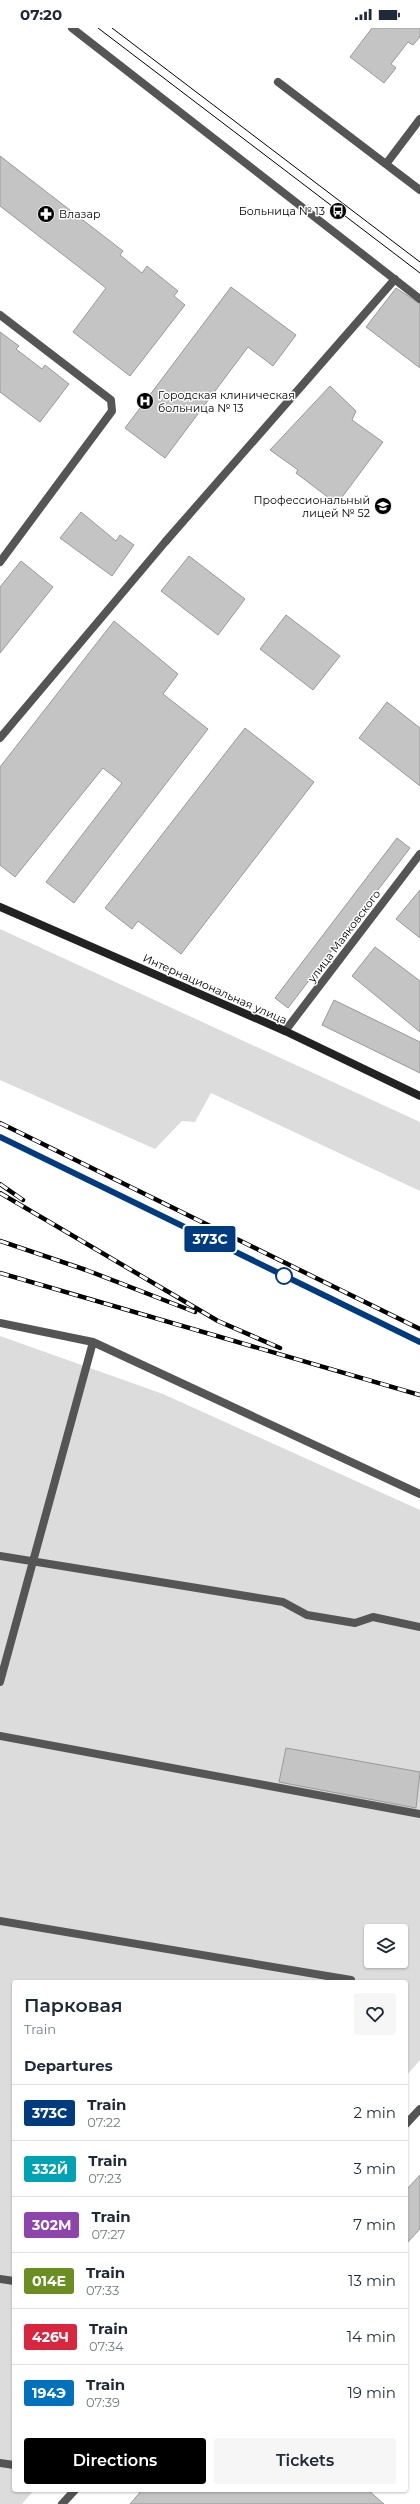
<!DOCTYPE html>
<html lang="en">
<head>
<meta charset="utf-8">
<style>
  :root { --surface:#fff; --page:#f6f6f7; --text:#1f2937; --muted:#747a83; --line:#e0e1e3; --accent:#000 }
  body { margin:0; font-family:Montserrat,sans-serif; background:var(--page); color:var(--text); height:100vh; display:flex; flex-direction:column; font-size:15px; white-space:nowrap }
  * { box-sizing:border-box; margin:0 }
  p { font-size:13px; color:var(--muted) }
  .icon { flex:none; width:22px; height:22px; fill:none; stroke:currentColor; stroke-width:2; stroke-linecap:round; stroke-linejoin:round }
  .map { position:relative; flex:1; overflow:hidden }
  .side { position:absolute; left:12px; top:1952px; width:396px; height:512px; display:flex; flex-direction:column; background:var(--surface); border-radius:4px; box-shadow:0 1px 3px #0004 }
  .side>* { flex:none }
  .badge { padding:0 8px; border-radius:3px; font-size:14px; line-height:26px }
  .buttons { position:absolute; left:364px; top:1896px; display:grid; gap:8px }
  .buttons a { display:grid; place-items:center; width:44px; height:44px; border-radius:4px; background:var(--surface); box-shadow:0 1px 3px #0004; font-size:20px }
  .map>.badge { position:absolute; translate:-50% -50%; box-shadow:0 0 0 2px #fff }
  h2 { padding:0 12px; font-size:15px; line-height:36px }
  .round { display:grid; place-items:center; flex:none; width:42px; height:42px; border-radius:4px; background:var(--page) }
  .head { display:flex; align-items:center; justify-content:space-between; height:68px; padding:0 12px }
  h1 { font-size:19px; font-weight:600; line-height:30px }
  .cta { display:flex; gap:8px; margin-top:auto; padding:8px 12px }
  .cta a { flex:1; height:46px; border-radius:4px; background:var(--accent); color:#fff; font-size:16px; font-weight:600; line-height:46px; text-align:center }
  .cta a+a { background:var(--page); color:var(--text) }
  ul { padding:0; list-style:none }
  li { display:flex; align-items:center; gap:12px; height:56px; padding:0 12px; border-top:1px solid var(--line) }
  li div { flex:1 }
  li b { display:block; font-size:15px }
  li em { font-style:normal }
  li .badge { min-width:44px; font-weight:700; text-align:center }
  .status { display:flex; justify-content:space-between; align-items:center; height:28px; padding:0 20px; background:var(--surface); direction:ltr }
  .status svg { height:11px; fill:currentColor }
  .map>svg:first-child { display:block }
  .green { fill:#dcdcdc; fill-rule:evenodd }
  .building { fill:#c4c4c4; stroke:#999 }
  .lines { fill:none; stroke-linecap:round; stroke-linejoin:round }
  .service { stroke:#555; stroke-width:8 }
  .minor { stroke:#555; stroke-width:8 }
  .tertiary { stroke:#555; stroke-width:8 }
  .secondary { stroke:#222; stroke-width:8 }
  .tram { stroke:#000; stroke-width:1 }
  .rail-casing { stroke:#000; stroke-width:4.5 }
  .rail { stroke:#fff; stroke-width:3; stroke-dasharray:9; stroke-linecap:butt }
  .line-casing { stroke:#fff; stroke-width:9 }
  .line { stroke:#003b80; stroke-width:6 }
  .stop-dot { fill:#fff; stroke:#003b80; stroke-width:2 }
  .labels { text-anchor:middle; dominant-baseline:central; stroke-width:3; stroke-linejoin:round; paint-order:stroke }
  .poi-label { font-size:11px; fill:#000; stroke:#fff; text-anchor:end }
  .street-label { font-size:11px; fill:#000; stroke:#fff }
</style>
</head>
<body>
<div class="status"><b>07:20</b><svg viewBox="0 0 49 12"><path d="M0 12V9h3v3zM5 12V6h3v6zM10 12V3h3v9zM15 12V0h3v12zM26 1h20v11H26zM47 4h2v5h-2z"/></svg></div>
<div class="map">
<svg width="420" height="2476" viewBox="0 0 420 2476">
  <rect width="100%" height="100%" fill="#fff"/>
  <!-- green -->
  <path class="green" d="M0 901 420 1094V1163L211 1065 195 1094 182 1093 155 1121 0 1052Z
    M0 1308 163 1366 420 1482V2032L406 2048V1954H14V2462H34L22 2476H0ZM371 1903H401V1933H371Z"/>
  <!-- building -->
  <path class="building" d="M372 0H420V9L413 17 408 14 391 36 396 40 384 55 350 29Z
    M0 128 123 223 120 227 142 245 147 238 178 263 174 268 185 277 130 348 73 304 106 260 0 178Z
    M231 259 296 307 273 338 248 319 165 430 125 400Z
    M396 260 420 276V340L366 299Z
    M0 304 19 318 16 321 42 341 45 337 69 356 40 394 0 364Z
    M330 358 356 383 352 392 383 414 337 476 296 445 298 442 270 422Z
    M81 484 116 513 120 507 134 517 112 548 60 510Z
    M189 528 245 571 218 607 161 563Z
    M21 533 53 559 0 625V559Z
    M286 587 340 628 313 662 260 621Z
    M114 593 178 646 163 666 208 701 74 875 46 854 122 755 103 740 15 849 0 837V739Z
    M387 674 420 700V758L359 710Z
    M245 700 314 754 181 926 138 893 132 901 105 880Z
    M397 810 410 820 288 980 275 970Z
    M420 862V910L396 891Z
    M375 919 420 953V1004L352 948Z
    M334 972 420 1014V1045L322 997Z
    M286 1720 420 1744 416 1780 279 1754Z
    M420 2147V2201L406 2216V2162Z
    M142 2462H368L384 2476H130Z"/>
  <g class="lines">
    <!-- service -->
    <path class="service" d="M278 54 420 162
      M386 136 420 91
      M0 287 111 372 112 383 0 534
      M0 710 166 513
      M0 1295 93 1314 420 1466
      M0 1528 283 1574 307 1587 355 1595 373 1589 420 1599
      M0 1654 93 1314
      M0 1708 420 1786
      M0 1893 351 1952
      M0 2251 14 2253
      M0 2435 14 2437"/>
    <!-- minor -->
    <path class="minor" d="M72 0 420 271
      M166 513 395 251
      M285 1003 420 826"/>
    <!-- tertiary -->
    <path class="tertiary" d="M406 2096 420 2081
      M62 2476 75 2462"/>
    <!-- secondary -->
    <path class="secondary" d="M0 879 285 1003 420 1068"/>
    <!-- tram -->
    <path class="tram" d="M98 0 420 245
      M112 0 420 234"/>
    <!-- rail casing -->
    <g class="rail-casing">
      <path id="rail" d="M0 1095 420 1301
        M0 1109 420 1314
        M0 1156 23 1172
        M0 1165 218 1293 280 1320
        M0 1213 86 1242 195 1284
        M0 1245 420 1367"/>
    </g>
    <!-- rail -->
    <use href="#rail" class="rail"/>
  </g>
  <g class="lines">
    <!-- line casing -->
    <g class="line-casing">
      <path id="line" d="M0 1109 420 1314"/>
    </g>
    <!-- line -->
    <use href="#line" class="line"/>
  </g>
  <!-- icons -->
  <defs>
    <g id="bus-disc" transform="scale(0.9)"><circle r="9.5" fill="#000" stroke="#fff"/><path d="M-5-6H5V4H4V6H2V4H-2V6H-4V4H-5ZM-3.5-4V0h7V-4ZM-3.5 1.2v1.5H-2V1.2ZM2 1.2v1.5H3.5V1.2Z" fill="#fff"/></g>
    <g id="pharmacy-disc" transform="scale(0.9)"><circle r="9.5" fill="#000" stroke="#fff"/><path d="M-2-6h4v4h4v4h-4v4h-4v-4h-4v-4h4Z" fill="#fff"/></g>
    <g id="hospital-disc" transform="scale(0.9)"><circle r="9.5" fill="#000" stroke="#fff"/><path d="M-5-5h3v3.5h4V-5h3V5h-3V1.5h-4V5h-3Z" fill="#fff"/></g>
    <g id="university-disc" transform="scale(0.9)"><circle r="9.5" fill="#000" stroke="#fff"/><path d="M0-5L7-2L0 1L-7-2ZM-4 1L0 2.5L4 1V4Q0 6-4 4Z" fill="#fff"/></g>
  </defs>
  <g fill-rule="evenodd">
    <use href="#bus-disc" x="338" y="183"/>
    <use href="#pharmacy-disc" x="46" y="186"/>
    <use href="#hospital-disc" x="145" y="373"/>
    <use href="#university-disc" x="383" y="478"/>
  </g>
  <!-- markers -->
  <circle class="stop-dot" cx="284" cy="1248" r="8"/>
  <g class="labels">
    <!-- poi labels -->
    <g class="poi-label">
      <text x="325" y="183">Больница № 13</text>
      <text x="59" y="186" text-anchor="start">Влазар</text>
      <text x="158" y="367" text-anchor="start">Городская клиническая<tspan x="158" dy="13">больница № 13</tspan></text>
      <text x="370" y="472">Профессиональный<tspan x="370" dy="13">лицей № 52</tspan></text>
    </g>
    <!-- street labels -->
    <g class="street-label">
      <text transform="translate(344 908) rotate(-53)">улица Маяковского</text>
      <text transform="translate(215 961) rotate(24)">Интернациональная улица</text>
    </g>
  </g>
</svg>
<div class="buttons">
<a><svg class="icon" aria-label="layers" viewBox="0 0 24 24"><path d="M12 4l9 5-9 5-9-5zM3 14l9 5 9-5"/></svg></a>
</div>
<b class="badge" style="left:210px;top:1211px;background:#003b80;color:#fff">373C</b>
<section class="side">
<div class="head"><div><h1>Парковая</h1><p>Train</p></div><a class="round"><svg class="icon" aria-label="heart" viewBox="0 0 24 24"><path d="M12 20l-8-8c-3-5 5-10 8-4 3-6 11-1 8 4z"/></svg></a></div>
<h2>Departures</h2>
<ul>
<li><span class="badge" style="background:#003b80;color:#fff">373C</span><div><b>Train</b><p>07:22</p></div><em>2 min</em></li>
<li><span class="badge" style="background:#00a3b4;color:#fff">332Й</span><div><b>Train</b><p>07:23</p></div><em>3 min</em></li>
<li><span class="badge" style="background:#8e44ad;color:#fff">302М</span><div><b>Train</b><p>07:27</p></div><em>7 min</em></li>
<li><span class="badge" style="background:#6b8e23;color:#fff">014Е</span><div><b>Train</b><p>07:33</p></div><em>13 min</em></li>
<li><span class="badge" style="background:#d7263d;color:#fff">426Ч</span><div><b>Train</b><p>07:34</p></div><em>14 min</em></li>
<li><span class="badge" style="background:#0072bc;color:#fff">194Э</span><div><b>Train</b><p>07:39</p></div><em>19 min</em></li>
</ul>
<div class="cta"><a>Directions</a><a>Tickets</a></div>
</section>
</div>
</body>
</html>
